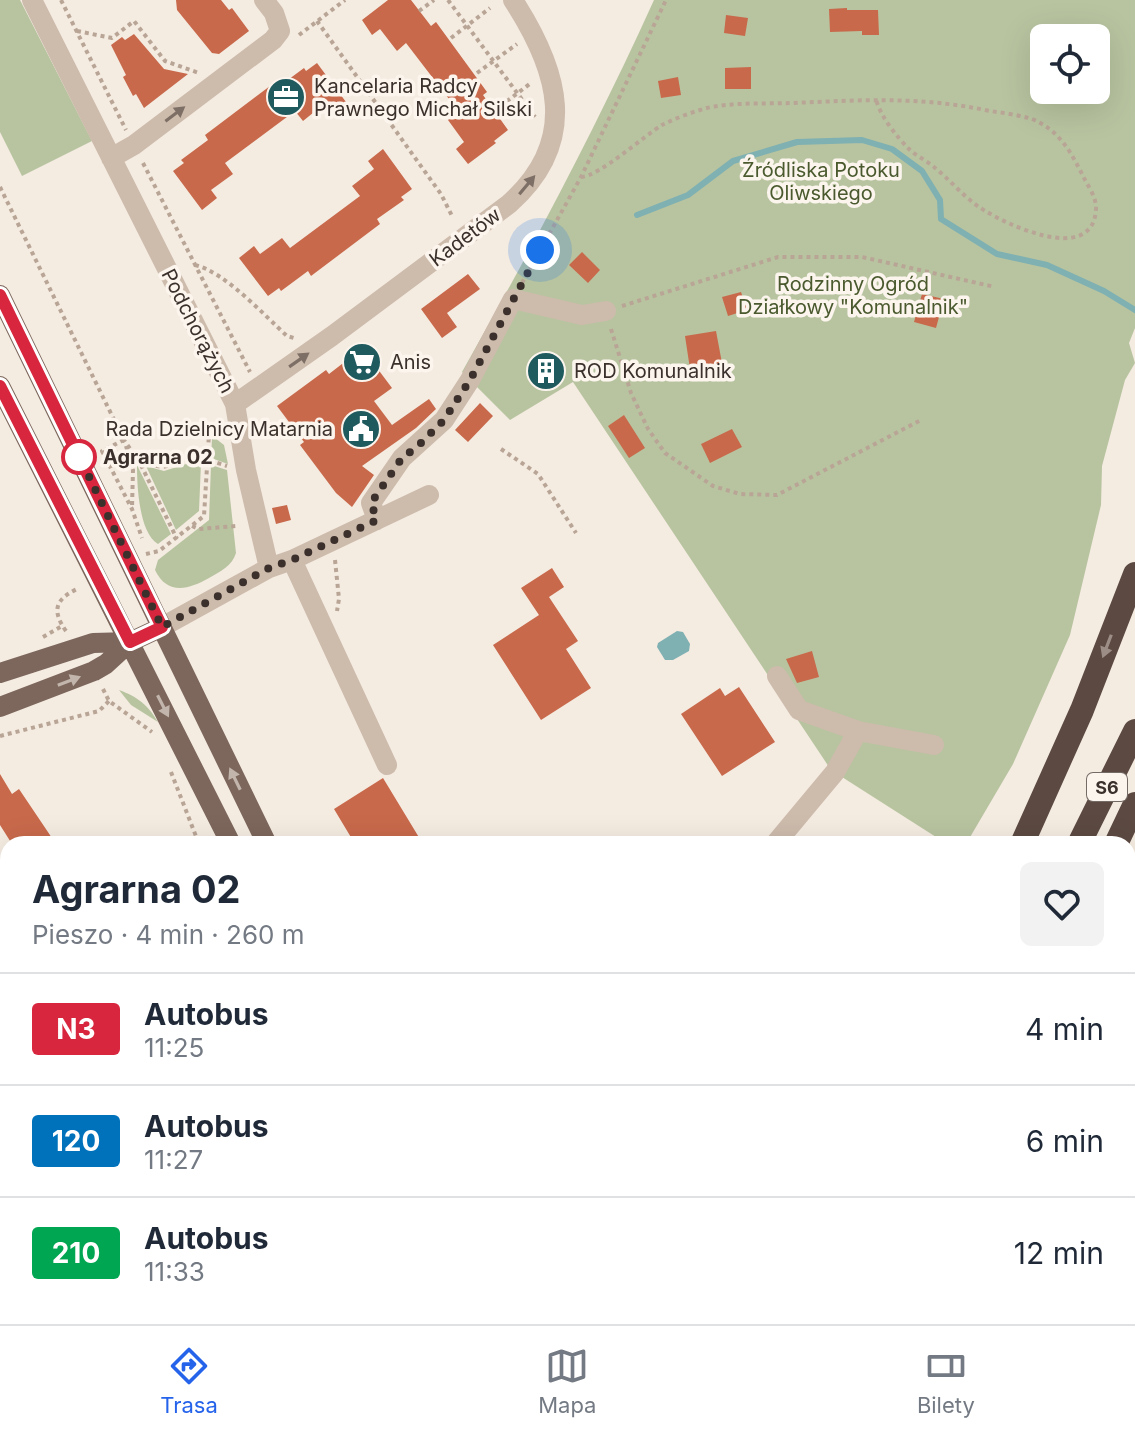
<!DOCTYPE html>
<html lang="pl">
<head>
<meta charset="utf-8">
<style>
  :root { --surface:#fff; --page:#f2f2f3; --text:#1f2937; --muted:#747a83; --line:#e0e1e3; --accent:#2563eb }
  body { margin:0; font-family:Inter,sans-serif; background:var(--page); color:var(--text); height:100vh; display:flex; flex-direction:column; font-size:30px; white-space:nowrap }
  * { box-sizing:border-box; margin:0 }
  p { font-size:26px; color:var(--muted) }
  .icon { flex:none; width:44px; height:44px; fill:none; stroke:currentColor; stroke-width:2; stroke-linecap:round; stroke-linejoin:round }
  .map { position:relative; flex:1; overflow:hidden }
  .drawer { position:absolute; left:0px; top:836px; width:1136px; height:488px; display:flex; flex-direction:column; background:var(--surface); border-radius:24px 24px 0 0; box-shadow:0 8px 32px #0002 }
  .drawer>* { flex:none }
  .badge { padding:0 16px; border-radius:6px; font-size:28px; line-height:52px }
  .tools { position:absolute; left:1030px; top:24px; display:grid; gap:16px }
  .tools a { display:grid; place-items:center; width:80px; height:80px; border-radius:12px; background:var(--surface); box-shadow:0 8px 32px #0002; font-size:40px }
  .you { position:absolute; width:40px; height:40px; margin:-20px; border:6px solid #fff; border-radius:50%; background:#1a73e8; box-shadow:0 0 0 12px #1a73e833 }
  .map>.badge { position:absolute; translate:-50% -50%; box-shadow:0 0 0 4px #fff }
  .round { display:grid; place-items:center; flex:none; width:84px; height:84px; border-radius:12px; background:var(--page) }
  .overview { display:flex; align-items:center; justify-content:space-between; height:136px; padding:0 32px }
  h1 { font-size:38px; font-weight:700; line-height:60px }
  ul { padding:0; list-style:none }
  li { display:flex; align-items:center; gap:24px; height:112px; padding:0 32px; border-top:2px solid var(--line) }
  li div { flex:1 }
  li b { display:block; font-size:30px }
  li em { font-style:normal }
  li .badge { min-width:88px; font-weight:700; text-align:center }
  .tab-bar { display:flex; justify-content:space-around; align-items:center; height:112px; border-top:2px solid var(--line); background:var(--surface); font-size:22px; color:var(--muted) }
  .tab-bar a { display:grid; justify-items:center; gap:4px }
  .tab-bar .current { color:var(--accent) }
  .map>svg:first-child { display:block }
  .green { fill:#b8c4a0; fill-rule:evenodd }
  .water { fill:#7fb0b2 }
  .lines { fill:none; stroke-linecap:round; stroke-linejoin:round }
  .stream { stroke:#7fb0b2; stroke-width:6 }
  .building { fill:#c8694b }
  .path { stroke:#b9a596; stroke-width:4; stroke-dasharray:4 4; stroke-linecap:butt }
  .minor { stroke:#cdbbac; stroke-width:20 }
  .major { stroke:#7d675c; stroke-width:20 }
  .highway { stroke:#5c4a42; stroke-width:24 }
  .oneway { fill:#7d6f65 }
  .oneway2 { fill:#9c8e87 }
  .oneway3 { fill:#c2b5ac }
  .line-casing { stroke:#fff; stroke-width:18 }
  .line { stroke:#d7263d; stroke-width:12 }
  .walk { stroke:#3b302b; stroke-width:8; stroke-dasharray:0 14.4 }
  .stop-dot { fill:#fff; stroke:#d7263d; stroke-width:4 }
  .labels { text-anchor:middle; dominant-baseline:central; stroke-width:7; stroke-linejoin:round; paint-order:stroke }
  .shield { fill:#fbf5ee; stroke:#756b66; stroke-width:2 }
  .shield-label { font-size:18px; font-weight:bold; fill:#3b302b }
  .poi-label { font-size:20px; fill:#3b302b; stroke:#fbf5ee; text-anchor:start }
  .park-label { font-size:20px; fill:#4a5a2e; stroke:#fbf5ee }
  .street-label { font-size:20px; fill:#3b302b; stroke:#fbf5ee }
  .stop-label { font-size:20px; font-weight:bold; fill:#3b302b; stroke:#fbf5ee; text-anchor:start }
</style>
</head>
<body>
<div class="map">
<svg width="1135" height="1324" viewBox="0 0 1135 1324">
  <rect width="100%" height="100%" fill="#f4ebe1"/>
  <!-- green -->
  <path class="green" d="M0 0H20L92 141 22 176 0 132Z
    M654 0H1135V328L1129 343 1135 363 1125 380 1102 466 1101 505 1070 635 1013 764 966 844H947L831 770 573 382 510 420 462 372C531 250 596 128 654 0ZM1044 38H1096V90H1044Z
    M215 438 224 445 228 464 211 458 212 439Z
    M199 460 201 463 199 511 176 530 146 466 164 471Z
    M137 465 171 534 158 544C139 533 137 486 137 465Z
    M211 465 227 470 236 553C232 566 221 571 209 578 188 590 167 595 155 570L158 560 209 520Z
    M119 690C138 697 148 705 158 722L131 705Z
    M223 1316H322L318 1324H213Z
    M538 1316H729L724 1324H542Z"/>
  <!-- water -->
  <path class="water" d="M677 631 683 632 690 644 689 651 673 660H665L657 647 658 643Z"/>
  <g class="lines">
    <!-- stream -->
    <path class="stream" d="M637 215 688 195 733 161 797 142 862 140 892 149 922 171 940 200 941 219 997 254 1047 265 1104 291 1135 310"/>
  </g>
  <!-- building -->
  <path class="building" d="M176 0H221L229 10 232 8 249 31 219 54 212 53 177 10Z
    M388 0H411L431 26 436 22 487 92 483 95 508 130 494 141 496 143 468 164 456 149 464 142 448 120 459 112 406 43 397 51 380 29 372 35 362 20Z
    M847 8V10H878L879 35H862V31L830 32 829 9Z
    M726 15 748 18 745 36 724 33Z
    M134 34 164 69 188 74 144 108 136 94 133 96 123 77 126 75 111 45 122 37 125 40Z
    M317 63 346 102 331 113 324 104 303 121 295 111 225 163 233 174 211 190 217 198 202 210 173 171 184 163 181 160 208 140 205 135 274 83 277 88 304 68 306 71Z
    M751 67V89H725V68Z
    M678 77 681 95 661 98 658 81Z
    M383 149 412 189 401 197 404 200 377 219 380 224 311 276 308 271 281 291 279 288 268 296 239 258 254 246 260 254 282 238 290 248 360 196 352 186 374 169 368 161Z
    M582 252 600 270 588 283 569 265Z
    M468 274 480 289 447 313 457 327 442 338 421 309Z
    M741 292 747 310 728 316 722 297Z
    M922 294 944 299 936 328 914 322Z
    M716 331 722 363 690 369 685 336Z
    M360 350 362 354 365 352 392 388 374 401 392 425 429 399 436 409 416 428 362 466 374 475 352 507 336 493 300 445 304 442 277 406 326 370 329 374Z
    M480 403 493 416 468 442 455 430Z
    M624 415 645 448 629 458 608 426Z
    M732 429 742 447 710 463 701 444Z
    M287 505 291 520 276 524 272 508Z
    M552 568 564 587 549 597 578 641 566 649 591 688 541 720 493 645 539 615 521 588Z
    M812 651 819 677 797 683 786 659Z
    M739 687 775 742 722 776 681 714 720 688 725 696Z
    M0 774 12 794 19 789 56 844H12L0 825Z
    M383 778 423 844H355L334 809Z"/>
  <g class="lines">
    <!-- path -->
    <path class="path" d="M61 0 126 130
      M448 0 535 117
      M419 11 434 0
      M317 21 441 194 453 218
      M77 31 112 38 134 21 165 61 199 73
      M299 35 345 0
      M451 38 490 8
      M477 73 517 44
      M494 111 531 83
      M143 163 250 372
      M581 177C598 177 644 136 662 125 676 118 692 112 707 108 734 102 764 104 792 103 863 100 920 96 990 111 1004 113 1019 115 1032 119 1059 130 1071 152 1083 176 1088 186 1097 198 1096 210 1092 266 1004 224 979 207 963 196 949 179 934 167 926 160 916 156 909 149 897 137 880 116 876 99
      M0 187 124 440 140 463 177 539
      M195 265C225 272 264 315 287 336L294 338
      M522 283 581 177 666 0
      M622 306 778 257H862L995 287
      M611 329 631 393 648 429 665 453 713 486 740 494 777 495 921 420
      M124 440 102 451 132 509 142 538
      M126 446 133 470 132 508
      M501 449 538 474 576 533
      M140 463 163 467 199 457 227 466
      M192 526 199 529 236 526
      M146 554 159 551 204 516 209 434 207 425
      M335 560 339 599 337 611
      M66 631C51 610 56 599 77 589
      M43 637 62 626
      M103 689 109 701 152 732
      M0 736 99 711 109 701
      M171 772 199 844
      M179 1324 186 1316
      M191 1324 200 1316"/>
    <!-- minor -->
    <path class="minor" d="M32 0 235 404 246 470 269 568
      M111 158 134 145 273 40 280 31 274 13 264 0
      M235 404 332 336 509 204C580 141 559 71 513 0
      M377 520 371 503 402 458 444 420 470 380 513 299 582 315 606 311
      M292 560 387 765
      M162 627 269 568 292 560 429 495
      M777 676 799 710 858 731
      M775 844 835 772 858 731 934 745"/>
    <!-- major -->
    <path class="major" d="M0 295 267 844
      M0 386 231 844
      M0 673 93 643 130 642
      M0 707 94 671 106 664 130 642 162 627
      M513 1316 519 1324"/>
    <!-- highway -->
    <path class="highway" d="M1022 844 1082 710 1135 574
      M1079 844 1135 731
      M1116 844 1135 804
      M1128 926 1135 914
      M1128 1100H1135
      M365 1324 367 1316
      M446 1324 475 1318
      M744 1324 749 1316
      M795 1324 801 1316
      M835 1324 840 1316
      M889 1324 894 1316"/>
  </g>
  <!-- one-way arrows -->
  <defs><path id="oneway-solid" d="M-6-.8H1V-3.2L6.5 0L1 3.2V.8H-6Z" transform="scale(2)"/></defs>
  <g class="oneway">
    <use href="#oneway-solid" transform="translate(175 114) rotate(-37)"/>
    <use href="#oneway-solid" transform="translate(527 185) rotate(-50)"/>
    <use href="#oneway-solid" transform="translate(299 360) rotate(-35)"/>
  </g>
  <use class="oneway2" href="#oneway-solid" transform="translate(1107 646) rotate(111)"/>
  <g class="oneway3">
    <use href="#oneway-solid" transform="translate(69 681) rotate(-21)"/>
    <use href="#oneway-solid" transform="translate(163 706) rotate(63)"/>
    <use href="#oneway-solid" transform="translate(235 779) rotate(-116)"/>
  </g>
  <g class="lines">
    <!-- line casing -->
    <g class="line-casing">
      <path id="line" d="M0 295 162 627 130 642 0 386"/>
    </g>
    <!-- line -->
    <use href="#line" class="line"/>
    <!-- walk -->
    <path class="walk" d="M79 457 78 454 162 627 269 568 292 560 377 520 371 503 402 458 418 446 444 420 470 380 540 250"/>
  </g>
  <!-- icons -->
  <defs>
    <g id="office-disc" transform="scale(2)"><circle r="9.5" fill="#1f5a5e" stroke="#fbf5ee"/><path d="M-6-3h4V-5.5h4V-3h4V5H-6ZM-1-4.5V-3h2v-1.5ZM-6 0V1H6V0Z" fill="#fff"/></g>
    <g id="supermarket-disc" transform="scale(2)"><circle r="9.5" fill="#1f5a5e" stroke="#fbf5ee"/><path d="M-6-5.5h2.5l.6 2H6L4.5 2H-2.5L-4.4-4H-6ZM-1.5 3.2a1.3 1.3 0 1 0 .1 0ZM3 3.2a1.3 1.3 0 1 0 .1 0Z" fill="#fff"/></g>
    <g id="building-disc" transform="scale(2)"><circle r="9.5" fill="#1f5a5e" stroke="#fbf5ee"/><path d="M-4-6H4V6H1V3H-1V6H-4ZM-2.5-4.3h1.7v1.8h-1.7ZM.8-4.3h1.7v1.8H.8ZM-2.5-1h1.7V.8h-1.7ZM.8-1h1.7V.8H.8Z" fill="#fff"/></g>
    <g id="civic-disc" transform="scale(2)"><circle r="9.5" fill="#1f5a5e" stroke="#fbf5ee"/><path d="M-.6-6.5H3V-4.5H.6V-3L4-1V1h2V6H-6V1h2V-1L-.6-3ZM-1.2 2.5V6h2.4V2.5Z" fill="#fff"/></g>
  </defs>
  <g fill-rule="evenodd">
    <use href="#office-disc" x="286" y="97"/>
    <use href="#supermarket-disc" x="362" y="362"/>
    <use href="#building-disc" x="546" y="371"/>
    <use href="#civic-disc" x="361" y="429"/>
  </g>
  <!-- markers -->
  <circle class="stop-dot" cx="79" cy="457" r="16"/>
  <g class="labels">
    <!-- shield labels -->
    <rect class="shield" x="1087" y="773" width="40" height="28" rx="6"/>
    <g class="shield-label">
      <text x="1107" y="787">S6</text>
    </g>
    <!-- poi labels -->
    <g class="poi-label">
      <text x="314" y="86">Kancelaria Radcy<tspan x="314" dy="23">Prawnego Michał Silski</tspan></text>
      <text x="390" y="362">Anis</text>
      <text x="574" y="371">ROD Komunalnik</text>
      <text x="333" y="429" text-anchor="end">Rada Dzielnicy Matarnia</text>
    </g>
    <!-- park labels -->
    <g class="park-label">
      <text x="821" y="170">Źródliska Potoku<tspan x="821" dy="23">Oliwskiego</tspan></text>
      <text x="853" y="284">Rodzinny Ogród<tspan x="853" dy="23">Działkowy "Komunalnik"</tspan></text>
    </g>
    <!-- street labels -->
    <g class="street-label">
      <text transform="translate(465 237) rotate(-37)">Kadetów</text>
      <text transform="translate(198 331) rotate(63)">Podchorążych</text>
    </g>
    <!-- stop labels -->
    <g class="stop-label">
      <text x="103" y="457">Agrarna 02</text>
    </g>
  </g>
</svg>
<div class="tools">
<a><svg class="icon" aria-label="locate" viewBox="0 0 24 24"><circle cx="12" cy="12" r="6"/><path d="M12 2v4M12 18v4M2 12h4M18 12h4"/></svg></a>
</div>
<div class="you" style="left:540px;top:250px"></div>
<section class="drawer">
<div class="overview"><div><h1>Agrarna 02</h1><p>Pieszo · 4 min · 260 m</p></div><a class="round"><svg class="icon" aria-label="heart" viewBox="0 0 24 24"><path d="M12 20l-8-8c-3-5 5-10 8-4 3-6 11-1 8 4z"/></svg></a></div>
<ul>
<li><span class="badge" style="background:#d7263d;color:#fff">N3</span><div><b>Autobus</b><p>11:25</p></div><em>4 min</em></li>
<li><span class="badge" style="background:#0072bc;color:#fff">120</span><div><b>Autobus</b><p>11:27</p></div><em>6 min</em></li>
<li><span class="badge" style="background:#00a651;color:#fff">210</span><div><b>Autobus</b><p>11:33</p></div><em>12 min</em></li>
</ul>
</section>
</div>
<nav class="tab-bar">
<a class="current"><svg class="icon" aria-label="directions" viewBox="0 0 24 24"><path d="M12 3l9 9-9 9-9-9zM9 14v-3h6M13 9l2 2-2 2"/></svg>Trasa</a>
<a><svg class="icon" aria-label="map" viewBox="0 0 24 24"><path d="M3 6l6-2 6 2 6-2v14l-6 2-6-2-6 2zM9 4v14M15 6v14"/></svg>Mapa</a>
<a><svg class="icon" aria-label="tickets" viewBox="0 0 24 24"><path d="M3 7h18v10H3zM15 7v10"/></svg>Bilety</a>
</nav>
</body>
</html>
